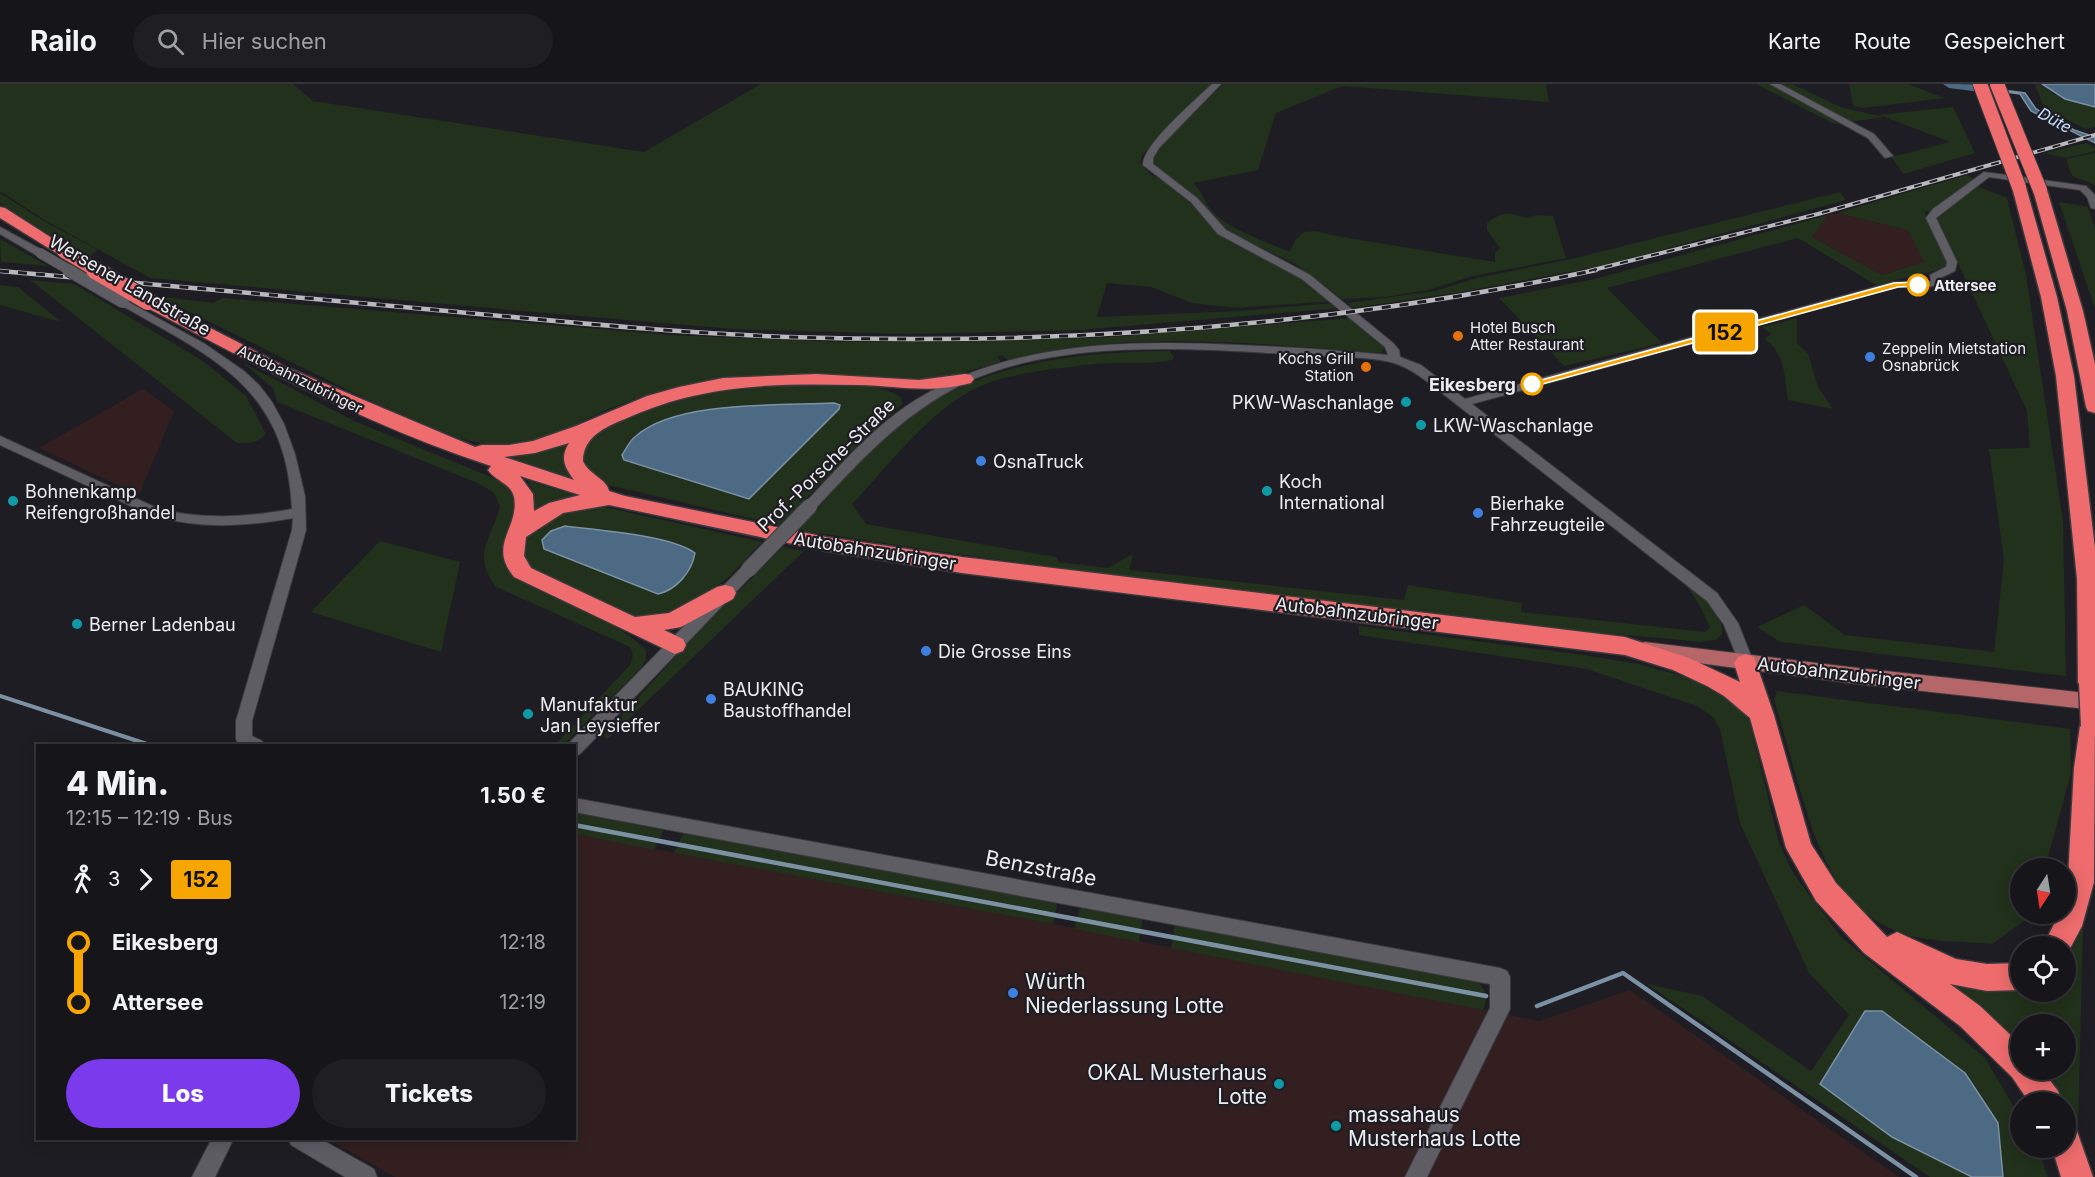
<!DOCTYPE html>
<html lang="de">
<head>
<meta charset="utf-8">
<style>
  :root { --surface:#16161a; --page:#1f1f23; --text:#f1f3f6; --muted:#9e9fa2; --line:#353539; --accent:#7c3aed }
  body { margin:0; font-family:Inter,sans-serif; background:var(--page); color:var(--text); height:100vh; display:flex; flex-direction:column; font-size:22px; white-space:nowrap }
  * { box-sizing:border-box; margin:0 }
  p { font-size:20px; color:var(--muted) }
  .icon { flex:none; width:33px; height:33px; fill:none; stroke:currentColor; stroke-width:2; stroke-linecap:round; stroke-linejoin:round }
  .map { position:relative; flex:1; overflow:hidden }
  .details { position:absolute; left:36px; top:660px; width:540px; height:396px; display:flex; flex-direction:column; background:var(--surface); border-radius:0px; box-shadow:0 3px 15px #0003,0 0 0 2px var(--line) }
  .details>* { flex:none }
  .badge { padding:0 12px; border-radius:4px; font-size:21px; line-height:39px }
  .needle { width:39px; rotate:192deg }
  .buttons { position:absolute; left:2010px; top:774px; display:grid; gap:12px }
  .buttons a { display:grid; place-items:center; width:66px; height:66px; border-radius:50%; background:var(--surface); box-shadow:0 3px 15px #0003,0 0 0 2px var(--line); font-size:30px }
  .map>.badge { position:absolute; translate:-50% -50%; box-shadow:0 0 0 3px #fff }
  .legs { display:flex; align-items:center; gap:9px; height:66px; padding:0 30px; font-size:20px }
  .legs p { margin-inline-start:auto }
  .summary { display:flex; align-items:center; justify-content:space-between; height:102px; padding:0 30px }
  h1 { font-size:33px; font-weight:800; line-height:45px }
  .cta { display:flex; gap:12px; margin-top:auto; padding:12px 30px }
  .cta a { flex:1; height:69px; border-radius:36px; background:var(--accent); color:#fff; font-size:24px; font-weight:800; line-height:69px; text-align:center }
  .cta a+a { background:var(--page); color:var(--text) }
  ul { padding:0 30px; list-style:none }
  li { display:flex; align-items:center; gap:21px; height:60px; font-size:22px }
  li i { display:grid; place-items:center; width:9px; height:100%; margin:0 8px; background:currentColor }
  li i::after { content:''; width:15px; height:15px; margin:-8px; border:4px solid; border-radius:50%; background:var(--surface) }
  li p { margin-inline-start:auto }
  li:first-child i { background:linear-gradient(#0000 50%,currentColor 0) }
  li:last-child i { background:linear-gradient(currentColor 50%,#0000 0) }
  header { display:flex; align-items:center; gap:36px; box-sizing:border-box; height:84px; padding:0 30px; background:var(--surface); border-bottom:2px solid var(--line) }
  header strong { font-size:28px }
  nav { display:flex; gap:33px; margin-inline-start:auto; font-size:21px }
  .search { width:420px; height:54px; background:var(--page); display:flex; align-items:center; gap:15px; box-sizing:border-box; padding:0 21px; border-radius:33px; color:var(--muted); font-size:22px }
  .map>svg:first-child { display:block }
  .commercial { fill:#331f20 }
  .green { fill:#21311b }
  .water { fill:#4c6a83; stroke:#7c91a4; stroke-width:1.5 }
  .lines { fill:none; stroke-linecap:round; stroke-linejoin:round }
  .stream-far1 { stroke:#7c91a4; stroke-width:4 }
  .stream { stroke:#7c91a4; stroke-width:4.5 }
  .river { fill:#4c6a83; fill-rule:evenodd }
  .minor-casing { stroke:#3a3a3e; stroke-width:2 }
  .major-casing { stroke:#3a3a3e; stroke-width:2 }
  .highway-casing { stroke:#3a3a3e; stroke-width:3 }
  .minor { fill:#5e5d64; fill-rule:evenodd }
  .major { fill:#b46669; fill-rule:evenodd }
  .highway { fill:#ee6c6d; fill-rule:evenodd }
  .rail-far1-casing { stroke:#b9b8bd; stroke-width:4 }
  .rail-casing { stroke:#b9b8bd; stroke-width:4.5 }
  .rail-far1 { stroke:#1e1d23; stroke-width:2; stroke-dasharray:8; stroke-linecap:butt }
  .rail { stroke:#1e1d23; stroke-width:3; stroke-dasharray:9; stroke-linecap:butt }
  .minor-bridge-far2-casing { stroke:#3a3a3e; stroke-width:11; stroke-linecap:butt }
  .minor-bridge-far1-casing { stroke:#3a3a3e; stroke-width:14; stroke-linecap:butt }
  .minor-bridge-casing { stroke:#3a3a3e; stroke-width:17; stroke-linecap:butt }
  .highway-bridge-far2-casing { stroke:#3a3a3e; stroke-width:16; stroke-linecap:butt }
  .highway-bridge-far1-casing { stroke:#3a3a3e; stroke-width:20; stroke-linecap:butt }
  .highway-bridge-casing { stroke:#3a3a3e; stroke-width:25; stroke-linecap:butt }
  .minor-bridge-far2 { stroke:#5e5d64; stroke-width:10 }
  .minor-bridge-far1 { stroke:#5e5d64; stroke-width:12 }
  .minor-bridge { stroke:#5e5d64; stroke-width:15 }
  .highway-bridge-far2 { stroke:#ee6c6d; stroke-width:14 }
  .highway-bridge-far1 { stroke:#ee6c6d; stroke-width:18 }
  .highway-bridge { stroke:#ee6c6d; stroke-width:22 }
  .line-1 { fill:#f7a500; stroke:#fff; stroke-width:1.5 }
  .stop-1-dot { fill:#fff; stroke:#f7a500; stroke-width:3 }
  .food-dot { fill:#e8710a; stroke:#1e1d23; stroke-width:2 }
  .shop-dot { fill:#3f7fe0; stroke:#1e1d23; stroke-width:2 }
  .culture-dot { fill:#0f9aa8; stroke:#1e1d23; stroke-width:2 }
  .labels { text-anchor:middle; dominant-baseline:central; stroke-width:4.5; stroke-linejoin:round; paint-order:stroke }
  .far-stop-label { font-size:15px; font-weight:bold; fill:#edecf0; stroke:#1e1d23; text-anchor:start }
  .far-poi-label { font-size:15px; fill:#edecf0; stroke:#1e1d23; text-anchor:start }
  .far-street-label { font-size:15px; fill:#edecf0; stroke:#1e1d23 }
  .far-water-label { font-size:16px; font-style:italic; fill:#c2e0fc; stroke:#1e1d23 }
  .street-label { font-size:18px; fill:#edecf0; stroke:#1e1d23 }
  .stop-label { font-size:18px; font-weight:bold; fill:#edecf0; stroke:#1e1d23; text-anchor:end }
  .poi-label { font-size:18px; fill:#edecf0; stroke:#1e1d23; text-anchor:start }
  .near-street-label { font-size:21px; fill:#edecf0; stroke:#1e1d23 }
  .near-poi-label { font-size:21px; fill:#edecf0; stroke:#1e1d23; text-anchor:start }
</style>
</head>
<body>
<header>
<strong>Railo</strong>
<div class="search"><svg class="icon" aria-label="search" viewBox="0 0 24 24"><circle cx="10" cy="10" r="6"/><path d="M15 15l6 6"/></svg>Hier suchen</div>
<nav><a>Karte</a><a>Route</a><a>Gespeichert</a></nav>
</header>
<div class="map">
<svg width="2095" height="1093" viewBox="0 0 2095 1093">
  <rect width="100%" height="100%" fill="#1e1d23"/>
  <!-- commercial -->
  <path class="commercial" d="M1837 129 1908 146 1924 178 1882 191 1812 153 1828 131Z
    M143 305 174 327 139 411 39 364Z
    M575 750 1053 840 1539 937 1630 906 1899 1093H395L327 1055 574 1054Z"/>
  <!-- green -->
  <path class="green" d="M0 0H293L313 17 644 68 761 0H1212L1142 72 1140 78 1150 90 1174 102 1219 149 1238 162 1288 186 1333 217 1235 224 1192 219 1151 203 1107 199 1097 233 1238 227 1335 219 1341 224 1080 246 906 250 733 245 591 233 150 194 43 135 0 107Z
    M1223 0H1546L1549 18 1342 2 1276 29 1258 86 1193 99C1202 107 1204 117 1211 126 1226 144 1268 159 1290 168L1295 156 1304 148 1315 147 1342 153 1495 178V169L1500 164 1487 146V139C1506 125 1508 130 1529 134L1536 131 1553 132 1566 174 1473 192 1428 206 1385 213 1342 215 1296 180 1224 146 1154 82 1151 76 1155 68Z
    M1756 0H1792L1840 23 1884 33 1878 31 1953 23 1975 69 1903 90 1892 73 1950 58 1885 33 1834 40Z
    M1849 0H1908L1944 14 1863 24 1853 22Z
    M2035 0C2044 0 2048 7 2056 11 2068 17 2082 21 2095 23V43L2086 45 2044 24Z
    M2086 59 2095 64V67L2065 74 2045 69Z
    M2095 69V101L2072 92 2066 75Z
    M1967 91 1975 95 1932 128 1924 127 1947 177 1946 184 1876 201 1798 154 1607 204 1662 259 1564 282 1499 214 1595 195 1828 131 1812 153 1882 191 1924 178 1908 146 1837 129Z
    M1975 101 2007 114 2026 191 2063 437 2066 592 1781 558 1757 543 1804 521 1845 551 1994 568 2004 476 1989 365 2030 364 2027 327 1937 134 1939 129Z
    M1840 108 1846 116 1606 181 1461 208 1352 224 1348 219 1435 207 1477 194 1572 175Z
    M0 109 42 136 98 166 87 174 0 119Z
    M2059 118 2088 123 2095 145V225Z
    M0 155 48 182 1 178Z
    M30 196 74 200 203 277 246 312 266 350C258 359 249 360 237 359Z
    M0 201 18 203 61 238 0 221Z
    M157 212 213 219 223 214 671 251 836 258 1095 254 1352 234 1386 264 1380 269C1261 260 1124 245 1008 276L1002 271 997 273 1001 278 935 296 922 297 863 292 748 293 711 296 646 311 608 325 542 357 510 361H490L458 354 360 312Z
    M1797 234V259L1808 270 1818 303 1833 325 1788 316C1784 292 1786 269 1764 255L1771 250 1762 243Z
    M1170 267 1174 273 1172 276C1144 282 1114 277 1085 281 1054 285 1021 288 991 298 936 316 891 380 852 420L866 440 1056 473 1059 478 1107 484 1133 470 1129 486 1404 516 1408 501 1522 519 1521 528 1704 548 1710 544C1702 524 1694 510 1679 494 1695 507 1724 527 1722 550L1716 556 1700 558C1658 553 1615 551 1573 546 1314 516 1055 487 799 446 830 411 861 373 897 343 974 279 1073 268 1170 267Z
    M243 279 352 336 503 398 517 413C516 434 501 455 503 471 503 476 507 484 510 488 519 499 538 505 550 511 582 526 621 541 646 566V575L641 584 563 661H555L630 581 633 571 630 563 496 503C471 469 491 458 500 422L494 409 480 400 277 318 273 304Z
    M783 301C815 301 877 294 901 314L902 320 779 441 604 400 581 385 580 364 599 344 682 312 748 302Z
    M572 357 566 371 565 383 574 395 500 372 548 366Z
    M528 397 584 414 528 433 533 407Z
    M589 421 614 425 762 458 730 492 677 530 634 533 540 491 526 480 521 468 526 448 551 430Z
    M380 457 460 478 441 568 311 528Z
    M783 463 804 467 608 655 603 652 700 546Z
    M1359 542 1583 571 1638 580 1690 594 1716 606 1749 635 1779 759 1793 789 1841 853 1985 974 2020 1033V1064H2038L2048 1093H1930L1647 900 1702 912 1811 987 1849 931 1809 889 1740 739 1720 645 1713 633 1697 622 1587 585 1359 551Z
    M1777 607 2070 645 2071 689 2045 784H2020V830H2029L2028 834 1992 860C1962 857 1925 859 1896 847 1833 820 1816 759 1798 699 1790 671 1782 643 1774 615Z
    M575 729 664 746 654 766 575 750Z
    M684 748 1055 816 1057 822 1053 840 674 769Z
    M1085 822 1143 832 1139 858 1075 845 1079 826Z
    M1175 838 1472 893C1484 902 1490 911 1483 926L1171 864Z
    M2083 843 2078 1045 2066 1025V1018H2062L2042 986H2066V940H2020V960L2000 939 1929 886 1986 902H2020V908H2066V877Z"/>
  <!-- water -->
  <path class="water" d="M2042 0H2095V23L2065 15Z
    M1989 4 2025 9 2036 25 2074 46 2095 53V59L2031 27 2020 10 1991 6Z
    M834 319 840 321 839 325 749 415 624 376 622 371C626 365 630 356 636 352 677 316 780 322 834 319Z
    M565 442C596 446 671 451 695 469 692 488 676 506 658 510L544 465 542 456 551 447Z
    M1865 927H1882L1965 989 1998 1039 2003 1093H1972L1892 1053 1820 1000Z"/>
  <g class="lines">
    <!-- stream-far1 -->
    <path class="stream-far1" d="M0 612 153 662"/>
    <!-- stream -->
    <path class="stream" d="M574 741 1486 912
      M1537 922 1623 889 1916 1093"/>
    <!-- river -->
    <path class="river" d="M1943 0C1959 0 1999 0 2010 7L2004 11 1949 4Z"/>
    <!-- minor casing -->
    <g class="minor-casing">
      <path id="minor" d="M1212 0H1221L1159 64 1153 74V80L1197 114 1226 146 1310 191 1393 259 1399 266 1400 273 1421 281 1465 315 1893 198 1931 197 1930 191 1946 183 1947 178 1926 134 1933 125 1984 88 2086 102 2095 111V125L2091 124 2087 113 2080 106 1989 93 1936 134 1957 178 1955 187 1940 194 1943 200 1942 202 1897 203 1472 320 1717 509 1738 539 1754 579 1751 583H1741L1724 541 1707 517 1433 302C1420 292 1409 284 1394 279 1370 272 1329 273 1303 271 1199 265 1060 253 963 300 902 330 860 377 815 425H805L803 422 805 419C840 382 875 340 919 314 1015 257 1129 256 1238 261 1288 263 1338 266 1388 271L1385 263 1302 195 1218 150 1191 118 1143 81C1143 60 1196 16 1212 0Z
        M1770 0H1780L1874 50 1893 72 1885 74 1868 54Z
        M0 143 44 167 45 169 36 171 0 150Z
        M123 215 205 260 244 287 259 301 272 318 284 340 295 370 305 412 306 446 252 637V652L262 657 264 662 238 660 236 655V637L292 446 293 434C244 443 198 445 150 431L0 361V352L159 425C204 436 248 433 292 425 286 302 213 274 119 220V216Z
        M748 481 755 486 753 490 580 670 574 672V662L568 660 743 482Z
        M574 714 1500 884 1507 887 1510 893V925L1427 1093H1405L1490 924V900L574 728Z
        M212 1054H234L215 1093H192Z
        M288 1054H319L374 1085 377 1093H345L291 1061Z"/>
    </g>
    <!-- major casing -->
    <g class="major-casing">
      <path id="major" d="M1645 558 1849 583 2095 610V626L1849 599 1645 572 1638 570 1635 565 1638 560Z"/>
    </g>
    <!-- highway casing -->
    <g class="highway-casing">
      <path id="highway" d="M2019 99 2026 103 2057 213 2074 292 2095 464V606L2090 608 2082 605 2078 599 2077 495 2056 292 2041 213 2012 103Z
        M2040 102 2047 106 2083 227 2095 280V329L2088 327 2086 323 2067 227 2033 106Z
        M0 123 5 124 72 167 64 172 58 170 0 134Z
        M148 212 288 284 475 363 482 361H509L533 357 576 342 647 312 679 303 723 294 816 290 919 296 965 290 971 291 974 295 971 299C927 310 901 302 858 301 775 299 701 300 625 335 605 343 583 353 583 377 588 390 607 395 609 407L625 412 826 453 962 473 1625 553 1689 574 1740 598 1734 579 1738 573 1746 570 1754 573 1774 631 1811 760 1836 799 1887 853 1897 848 1956 875 1987 880 2020 879V906L1987 907 1950 900 1980 922 2020 960V986H2042L2058 1007 2062 1018H2029L2012 993 1960 942 1864 869 1816 817 1786 764 1750 634 1724 612 1707 602 1673 586 1625 571 962 489 826 467 609 421 563 429 526 453 524 472 531 484 635 533 669 529 717 503 725 501 733 503 736 509 733 515 681 543 664 546 683 555 686 561 683 567 675 570 514 493C487 460 520 444 514 413 511 399 495 397 488 386L491 382C369 342 255 281 142 221L140 217ZM569 359C560 373 564 383 574 396L504 373 535 369ZM520 392 580 411 549 419 534 427 533 410Z
        M2092 632 2095 633 2094 798 2082 842 2066 872V862H2043L2059 830H2066L2074 684 2080 642 2083 635Z
        M2066 1042 2077 1047 2093 1093H2061L2052 1064H2066Z"/>
    </g>
    <!-- minor -->
    <use href="#minor" class="minor"/>
    <!-- major -->
    <use href="#major" class="major"/>
    <!-- highway -->
    <use href="#highway" class="highway"/>
    <!-- rail-far1 casing -->
    <g class="rail-far1-casing">
      <path id="rail-far1" d="M1589 187 1818 130 2095 51"/>
    </g>
    <!-- rail casing -->
    <g class="rail-casing">
      <path id="rail" d="M0 187C153 200 305 214 458 228 567 238 677 249 787 253 1059 262 1330 243 1596 186"/>
    </g>
    <!-- rail-far1 -->
    <use href="#rail-far1" class="rail-far1"/>
    <!-- rail -->
    <use href="#rail" class="rail"/>
    <!-- minor-bridge-far2 casing -->
    <g class="minor-bridge-far2-casing">
      <path id="minor-bridge-far2" d="M40 169 71 187"/>
    </g>
    <!-- minor-bridge-far1 casing -->
    <g class="minor-bridge-far1-casing">
      <path id="minor-bridge-far1" d="M68 186 123 218"/>
    </g>
    <!-- minor-bridge casing -->
    <g class="minor-bridge-casing">
      <path id="minor-bridge" d="M748 486 810 422"/>
    </g>
    <!-- highway-bridge-far2 casing -->
    <g class="highway-bridge-far2-casing">
      <path id="highway-bridge-far2" d="M1980 0 2019 103
        M1997 0 2040 106
        M64 167 98 187"/>
    </g>
    <!-- highway-bridge-far1 casing -->
    <g class="highway-bridge-far1-casing">
      <path id="highway-bridge-far1" d="M95 186 148 217"/>
    </g>
    <!-- highway-bridge casing -->
    <g class="highway-bridge-casing">
      <path id="highway-bridge" d="M2090 599 2092 642"/>
    </g>
    <!-- minor-bridge-far2 -->
    <use href="#minor-bridge-far2" class="minor-bridge-far2"/>
    <!-- minor-bridge-far1 -->
    <use href="#minor-bridge-far1" class="minor-bridge-far1"/>
    <!-- minor-bridge -->
    <use href="#minor-bridge" class="minor-bridge"/>
    <!-- highway-bridge-far2 -->
    <use href="#highway-bridge-far2" class="highway-bridge-far2"/>
    <!-- highway-bridge-far1 -->
    <use href="#highway-bridge-far1" class="highway-bridge-far1"/>
    <!-- highway-bridge -->
    <use href="#highway-bridge" class="highway-bridge"/>
  </g>
  <!-- line-1 -->
  <path class="line-1" d="M1918 198 1921 199V202L1898 203 1535 302 1527 300 1894 199Z"/>
  <!-- markers -->
  <g class="stop-1-dot">
    <circle cx="1918" cy="201" r="10"/>
    <circle cx="1532" cy="300" r="10"/>
  </g>
  <g class="food-dot">
    <circle cx="1458" cy="252" r="6"/>
    <circle cx="1366" cy="283" r="6"/>
  </g>
  <g class="shop-dot">
    <circle cx="1870" cy="273" r="6"/>
    <circle cx="981" cy="377" r="6"/>
    <circle cx="1478" cy="429" r="6"/>
    <circle cx="926" cy="567" r="6"/>
    <circle cx="711" cy="615" r="6"/>
    <circle cx="1013" cy="909" r="6"/>
  </g>
  <g class="culture-dot">
    <circle cx="1406" cy="318" r="6"/>
    <circle cx="1421" cy="341" r="6"/>
    <circle cx="1267" cy="407" r="6"/>
    <circle cx="13" cy="417" r="6"/>
    <circle cx="77" cy="540" r="6"/>
    <circle cx="528" cy="630" r="6"/>
    <circle cx="1279" cy="1000" r="6"/>
    <circle cx="1336" cy="1042" r="6"/>
  </g>
  <g class="labels">
    <!-- far-stop labels -->
    <g class="far-stop-label">
      <text x="1934" y="201">Attersee</text>
    </g>
    <!-- far-poi labels -->
    <g class="far-poi-label">
      <text x="1470" y="243">Hotel Busch<tspan x="1470" dy="17">Atter Restaurant</tspan></text>
      <text x="1882" y="264">Zeppelin Mietstation<tspan x="1882" dy="17">Osnabrück</tspan></text>
      <text x="1354" y="274" text-anchor="end">Kochs Grill<tspan x="1354" dy="17">Station</tspan></text>
    </g>
    <!-- far-street labels -->
    <g class="far-street-label">
      <text transform="translate(300 295) rotate(26)">Autobahnzubringer</text>
    </g>
    <!-- far-water labels -->
    <g class="far-water-label">
      <text transform="translate(2055 36) rotate(29)">Düte</text>
    </g>
    <!-- street labels -->
    <g class="street-label">
      <text transform="translate(130 201) rotate(30)">Wersener Landstraße</text>
      <text transform="translate(826 381) rotate(-44)">Prof.-Porsche-Straße</text>
      <text transform="translate(875 467) rotate(9)">Autobahnzubringer</text>
      <text transform="translate(1357 529) rotate(7)">Autobahnzubringer</text>
      <text transform="translate(1839 589) rotate(7)">Autobahnzubringer</text>
    </g>
    <!-- stop labels -->
    <g class="stop-label">
      <text x="1516" y="300">Eikesberg</text>
    </g>
    <!-- poi labels -->
    <g class="poi-label">
      <text x="1394" y="318" text-anchor="end">PKW-Waschanlage</text>
      <text x="1433" y="341">LKW-Waschanlage</text>
      <text x="993" y="377">OsnaTruck</text>
      <text x="1279" y="397">Koch<tspan x="1279" dy="21">International</tspan></text>
      <text x="25" y="407">Bohnenkamp<tspan x="25" dy="21">Reifengroßhandel</tspan></text>
      <text x="1490" y="419">Bierhake<tspan x="1490" dy="21">Fahrzeugteile</tspan></text>
      <text x="89" y="540">Berner Ladenbau</text>
      <text x="938" y="567">Die Grosse Eins</text>
      <text x="723" y="605">BAUKING<tspan x="723" dy="21">Baustoffhandel</tspan></text>
      <text x="540" y="620">Manufaktur<tspan x="540" dy="21">Jan Leysieffer</tspan></text>
    </g>
    <!-- near-street labels -->
    <g class="near-street-label">
      <text transform="translate(1041 784) rotate(11)">Benzstraße</text>
    </g>
    <!-- near-poi labels -->
    <g class="near-poi-label">
      <text x="1025" y="897">Würth<tspan x="1025" dy="24">Niederlassung Lotte</tspan></text>
      <text x="1267" y="988" text-anchor="end">OKAL Musterhaus<tspan x="1267" dy="24">Lotte</tspan></text>
      <text x="1348" y="1030">massahaus<tspan x="1348" dy="24">Musterhaus Lotte</tspan></text>
    </g>
  </g>
</svg>
<div class="buttons">
<a><svg class="needle" viewBox="-14 -14 28 28"><path d="M0-13l5 13h-10z" fill="#e53935"/><path d="M0 13l5-13h-10z" fill="#9e9fa2"/></svg></a>
<a><svg class="icon" aria-label="locate" viewBox="0 0 24 24"><circle cx="12" cy="12" r="6"/><path d="M12 2v4M12 18v4M2 12h4M18 12h4"/></svg></a>
<a>+</a>
<a>−</a>
</div>
<b class="badge" style="left:1725px;top:248px;background:#f7a500;color:#111">152</b>
<section class="details">
<div class="summary"><div><h1>4 Min.</h1><p>12:15 – 12:19 · Bus</p></div><b>1.50 €</b></div>
<div class="legs"><svg class="icon" aria-label="walk" viewBox="0 0 24 24"><circle cx="13" cy="4" r="2"/><path d="M13 8l-2 6 4 7M11 14l-3 7M7 12l3-4h3l4 4"/></svg>3<svg class="icon" aria-label="forward" viewBox="0 0 24 24"><path d="M9 5l7 7-7 7"/></svg><b class="badge" style="background:#f7a500;color:#111">152</b></div>
<ul>
<li><i style="color:#f7a500"></i><b>Eikesberg</b><p>12:18</p></li>
<li><i style="color:#f7a500"></i><b>Attersee</b><p>12:19</p></li>
</ul>
<div class="cta"><a>Los</a><a>Tickets</a></div>
</section>
</div>
</body>
</html>
